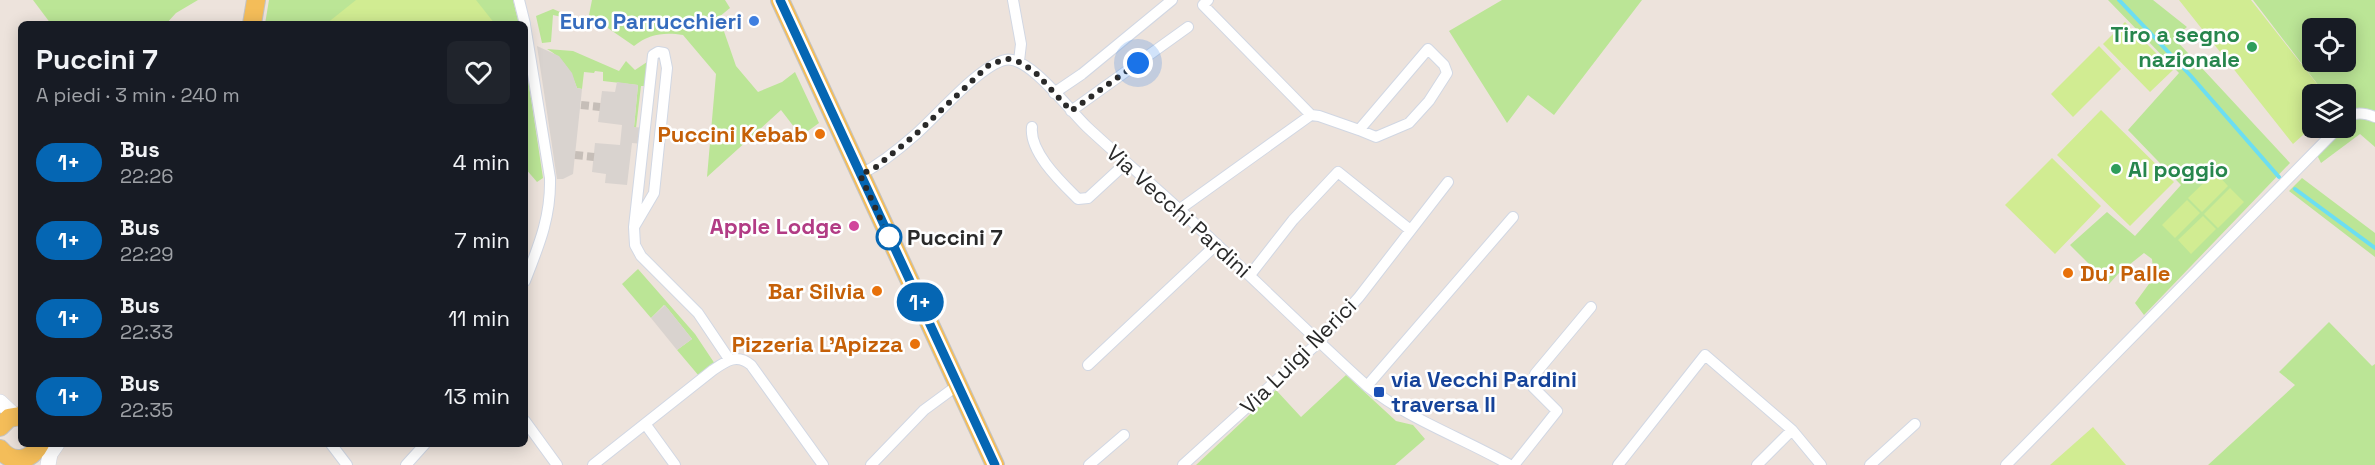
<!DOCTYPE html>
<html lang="it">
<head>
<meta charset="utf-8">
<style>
  :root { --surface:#171b24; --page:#20242c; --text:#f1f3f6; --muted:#9ea1a6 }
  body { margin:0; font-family:"Space Grotesk",sans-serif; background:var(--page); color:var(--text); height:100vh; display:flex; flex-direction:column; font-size:22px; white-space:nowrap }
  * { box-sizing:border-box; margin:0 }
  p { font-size:20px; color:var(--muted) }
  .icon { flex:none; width:33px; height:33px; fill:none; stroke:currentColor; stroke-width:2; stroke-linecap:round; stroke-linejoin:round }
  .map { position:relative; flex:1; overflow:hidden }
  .details { position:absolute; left:18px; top:21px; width:510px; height:426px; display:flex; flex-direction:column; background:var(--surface); border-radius:9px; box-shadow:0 3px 15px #0003 }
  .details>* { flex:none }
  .badge { padding:0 12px; border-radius:20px; font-size:21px; line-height:39px }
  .buttons { position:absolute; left:2302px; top:18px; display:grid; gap:12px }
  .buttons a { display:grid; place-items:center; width:54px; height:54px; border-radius:9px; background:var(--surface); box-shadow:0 3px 15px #0003; font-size:30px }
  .you { position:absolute; width:30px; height:30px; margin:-15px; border:4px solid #fff; border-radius:50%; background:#1a73e8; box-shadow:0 0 0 9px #1a73e833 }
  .map>.badge { position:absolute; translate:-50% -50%; box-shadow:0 0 0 3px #fff }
  .round { display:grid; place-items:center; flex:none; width:63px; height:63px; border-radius:9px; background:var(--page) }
  .headline { display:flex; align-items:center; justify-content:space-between; height:102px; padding:0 18px }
  h1 { font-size:28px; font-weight:700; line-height:45px }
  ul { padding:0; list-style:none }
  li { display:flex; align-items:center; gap:18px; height:78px; padding:0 18px }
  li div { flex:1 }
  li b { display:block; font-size:22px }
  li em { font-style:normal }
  li .badge { min-width:66px; font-weight:700; text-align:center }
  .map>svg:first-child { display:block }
  .green { fill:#bbe596; fill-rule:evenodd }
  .pitch { fill:#d1ec92 }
  .plaza { fill:#d9d3cf }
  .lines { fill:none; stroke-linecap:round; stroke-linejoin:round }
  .stream { stroke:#6cdef2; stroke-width:4 }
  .pedestrian-tunnel { stroke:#c6beb8; stroke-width:8; stroke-dasharray:8 4; stroke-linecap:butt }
  .minor-casing { stroke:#d1d7e3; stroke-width:12 }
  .secondary-casing { stroke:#d1d7e3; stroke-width:16 }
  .primary-casing { stroke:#c3c3c3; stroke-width:20 }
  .minor { stroke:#fff; stroke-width:10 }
  .secondary { stroke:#fff; stroke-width:15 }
  .primary { stroke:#f4bd59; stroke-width:18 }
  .line-casing { stroke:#fff; stroke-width:14 }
  .line { stroke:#0566b3; stroke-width:9 }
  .walk { stroke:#2a2a2a; stroke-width:6; stroke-dasharray:0 10.8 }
  .shop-dot { fill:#3f7fe0; stroke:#fff; stroke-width:2 }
  .leisure-dot { fill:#2e9e5b; stroke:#fff; stroke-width:2 }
  .food-dot { fill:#e8710a; stroke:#fff; stroke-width:2 }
  .hotel-dot { fill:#d1479c; stroke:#fff; stroke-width:2 }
  .stop-dot { fill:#fff; stroke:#0566b3; stroke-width:3 }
  .transit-dot { fill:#1a4fb4; stroke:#fff; stroke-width:2 }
  .labels { text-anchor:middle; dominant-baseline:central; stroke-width:5; stroke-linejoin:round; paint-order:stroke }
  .shop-label { font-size:22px; font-weight:bold; fill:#366cbe; stroke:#fff; text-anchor:end }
  .leisure-label { font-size:22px; font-weight:bold; fill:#27864d; stroke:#fff; text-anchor:end }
  .food-label { font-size:22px; font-weight:bold; fill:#c56008; stroke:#fff; text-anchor:end }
  .street-label { font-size:22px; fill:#2a2a2a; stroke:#fff }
  .hotel-label { font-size:22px; font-weight:bold; fill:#b23c85; stroke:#fff; text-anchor:end }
  .stop-label { font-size:22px; font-weight:bold; fill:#2a2a2a; stroke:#fff; text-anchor:start }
  .transit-label { font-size:22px; font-weight:bold; fill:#164399; stroke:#fff; text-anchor:start }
</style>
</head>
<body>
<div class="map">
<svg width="2375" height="465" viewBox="0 0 2375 465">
  <rect width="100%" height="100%" fill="#ede3dc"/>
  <!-- green -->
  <path class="green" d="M33 0H198L176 13 166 24H51Z
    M269 0H513L519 24H265Z
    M592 0H725L730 8 719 17 736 66 758 92 782 82 795 72 819 123 801 136 781 110 707 177 716 74 683 35C664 32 649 34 634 46L589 15Z
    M1502 0H1642L1554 115 1528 95 1507 123 1449 31Z
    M2108 0H2153L2187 27 2174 38 2290 163 2144 315 2135 303 2154 277 2152 259 2144 253 2119 273 2109 284 2070 245 2107 212 2135 236 2181 185 2128 130 2179 73Z
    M2253 0H2375V147L2360 134 2321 163 2317 155 2348 124 2346 122V94H2325ZM2313 28H2346V62H2313Z
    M553 9 584 22 553 15 551 42 542 43 536 16Z
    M547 49 573 51 619 71 626 61 635 70 650 60 647 54 653 52 648 86H641L636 128 634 127 638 85 603 81V72L595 71 594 73 584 72 582 89 577 88C571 71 563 58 547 49Z
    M525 59 543 178 537 182 525 168Z
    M2302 178 2375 233V257L2289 191Z
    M638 269 695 334 715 364 699 376 677 350 692 339 668 309 664 305 651 318 622 284Z
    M2329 322 2372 366 2375 364V465H2208L2295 385 2279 372Z
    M1346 375 1396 421 1413 425 1425 439 1395 465H1196L1276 390 1301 417Z"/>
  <!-- pitch -->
  <path class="pitch" d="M356 0H476L495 24H326Z
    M2179 0H2251L2325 94H2313V126L2293 144Z
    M2125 22 2173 70 2150 92 2103 44Z
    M2099 46 2121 69 2073 117 2051 94Z
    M2101 110 2174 182 2130 226 2057 155Z
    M2052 158 2101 206 2055 254 2005 205Z
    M2215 172 2228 186 2202 212 2188 198Z
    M2230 188 2244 202 2218 228 2204 214Z
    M2187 200 2200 213 2175 238 2162 225Z
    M2203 216 2216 229 2191 254 2178 240Z
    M2093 427 2126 465H2050Z"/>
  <!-- plaza -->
  <path class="plaza" d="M537 46 559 56 572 73 577 88 582 89 573 174 563 179H557Z
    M617 82 638 85 634 127 645 128 643 144 632 143 627 185 605 183 606 174 592 172 595 143 620 145 622 125 598 122 602 91 615 92Z
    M665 305 692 339 677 350 651 318Z"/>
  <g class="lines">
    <!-- stream -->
    <path class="stream" d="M2119 0 2190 75 2279 177
      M2295 189 2375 248"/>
    <!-- pedestrian-tunnel -->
    <path class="pedestrian-tunnel" d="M581 105 600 107
      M575 155 594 157"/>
    <!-- minor casing -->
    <g class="minor-casing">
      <path id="minor" d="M519 0 525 24
        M1013 0 1021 44 1019 61
        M1208 0 1203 5 1311 115
        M525 25 550 178C551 217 539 245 525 281
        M1054 93 1082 74 1172 0
        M1071 111 1188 27
        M2346 119C2354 111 2365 113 2375 117
        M1032 127C1029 152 1061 182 1078 199L1088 198 1126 163
        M860 175C880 164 898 150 915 135 937 116 979 66 1005 60 1028 54 1070 111 1087 127 1118 156 1151 183 1182 212 1244 269 1304 329 1367 386 1410 420 1463 438 1510 465
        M1180 209 1311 115 1319 116 1359 130 1428 49 1444 65 1447 73 1429 101 1409 123 1376 137 1359 130
        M634 227 654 193 667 68 664 53 658 52 653 55 634 227 635 245 641 256 698 313 729 359
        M1250 275 1293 220 1338 172 1409 229
        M1088 365 1217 244
        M1367 386 1513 217
        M525 421 557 465
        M646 425 675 465
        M331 444 347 465
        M406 465 425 444
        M593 465 713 370C726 361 737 353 751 365L823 465
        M871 465 924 410 958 385
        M1089 465 1124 435
        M1183 465 1319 342 1359 297 1448 182
        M1514 465 1557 411 1533 387 1535 374 1591 307
        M1618 465 1705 355 1792 430 1821 465
        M1757 465 1792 430
        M1870 465 1915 424
        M2006 465 2338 128"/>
    </g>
    <!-- secondary casing -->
    <g class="secondary-casing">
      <path id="secondary" d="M0 402 15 416
        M48 465 50 454 57 444"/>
    </g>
    <!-- primary casing -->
    <g class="primary-casing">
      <path id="primary" d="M780 0 995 465
        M252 24 256 0
        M0 427 9 418 21 416
        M0 449C13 465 31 461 40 444"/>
    </g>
    <!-- minor -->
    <use href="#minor" class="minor"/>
    <!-- secondary -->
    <use href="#secondary" class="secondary"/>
    <!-- primary -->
    <use href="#primary" class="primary"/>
  </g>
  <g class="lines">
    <!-- line casing -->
    <g class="line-casing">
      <path id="line" d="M780 0 995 465"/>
    </g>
    <!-- line -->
    <use href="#line" class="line"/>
    <!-- walk -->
    <path class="walk" d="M889 237 860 175 876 167 915 135 990 64 1008 59 1019 62 1034 71 1071 111 1138 63"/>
  </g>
  <!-- markers -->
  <circle class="shop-dot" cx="754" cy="21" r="6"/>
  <g class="leisure-dot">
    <circle cx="2252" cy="47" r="6"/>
    <circle cx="2116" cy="169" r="6"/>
  </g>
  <g class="food-dot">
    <circle cx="820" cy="134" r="6"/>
    <circle cx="2068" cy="273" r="6"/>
    <circle cx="877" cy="291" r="6"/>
    <circle cx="915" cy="344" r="6"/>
  </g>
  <circle class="hotel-dot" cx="854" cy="226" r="6"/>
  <circle class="stop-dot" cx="889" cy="237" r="12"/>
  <rect class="transit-dot" x="1373" y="386" width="12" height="12" rx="3"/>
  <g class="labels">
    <!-- shop labels -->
    <g class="shop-label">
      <text x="742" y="21">Euro Parrucchieri</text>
    </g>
    <!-- leisure labels -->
    <g class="leisure-label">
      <text x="2240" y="34">Tiro a segno<tspan x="2240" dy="25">nazionale</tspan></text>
      <text x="2128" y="169" text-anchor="start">Al poggio</text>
    </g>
    <!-- food labels -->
    <g class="food-label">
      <text x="808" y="134">Puccini Kebab</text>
      <text x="2080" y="273" text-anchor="start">Du' Palle</text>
      <text x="865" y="291">Bar Silvia</text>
      <text x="903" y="344">Pizzeria L'Apizza</text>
    </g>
    <!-- street labels -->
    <g class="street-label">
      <text transform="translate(1179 211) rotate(42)">Via Vecchi Pardini</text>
      <text transform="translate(1298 356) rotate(-45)">Via Luigi Nerici</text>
    </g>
    <!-- hotel labels -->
    <g class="hotel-label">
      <text x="842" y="226">Apple Lodge</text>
    </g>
    <!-- stop labels -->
    <g class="stop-label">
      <text x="907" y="237">Puccini 7</text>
    </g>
    <!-- transit labels -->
    <g class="transit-label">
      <text x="1391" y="379">via Vecchi Pardini<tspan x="1391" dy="25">traversa II</tspan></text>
    </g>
  </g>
</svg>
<div class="buttons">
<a><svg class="icon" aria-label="locate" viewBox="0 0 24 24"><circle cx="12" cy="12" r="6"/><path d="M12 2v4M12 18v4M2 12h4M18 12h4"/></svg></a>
<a><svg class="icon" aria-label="layers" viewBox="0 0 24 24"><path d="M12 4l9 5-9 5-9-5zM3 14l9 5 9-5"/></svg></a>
</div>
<div class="you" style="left:1138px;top:63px"></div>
<b class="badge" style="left:920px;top:302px;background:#0566b3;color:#fff">1+</b>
<section class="details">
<div class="headline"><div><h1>Puccini 7</h1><p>A piedi · 3 min · 240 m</p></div><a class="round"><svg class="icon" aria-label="heart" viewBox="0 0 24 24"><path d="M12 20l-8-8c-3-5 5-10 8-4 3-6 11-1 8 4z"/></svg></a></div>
<ul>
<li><span class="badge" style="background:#0566b3;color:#fff">1+</span><div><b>Bus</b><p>22:26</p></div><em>4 min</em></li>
<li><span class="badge" style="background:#0566b3;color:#fff">1+</span><div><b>Bus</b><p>22:29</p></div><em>7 min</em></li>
<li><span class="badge" style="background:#0566b3;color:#fff">1+</span><div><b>Bus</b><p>22:33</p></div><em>11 min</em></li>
<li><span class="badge" style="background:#0566b3;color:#fff">1+</span><div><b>Bus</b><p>22:35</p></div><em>13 min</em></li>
</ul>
</section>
</div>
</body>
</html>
